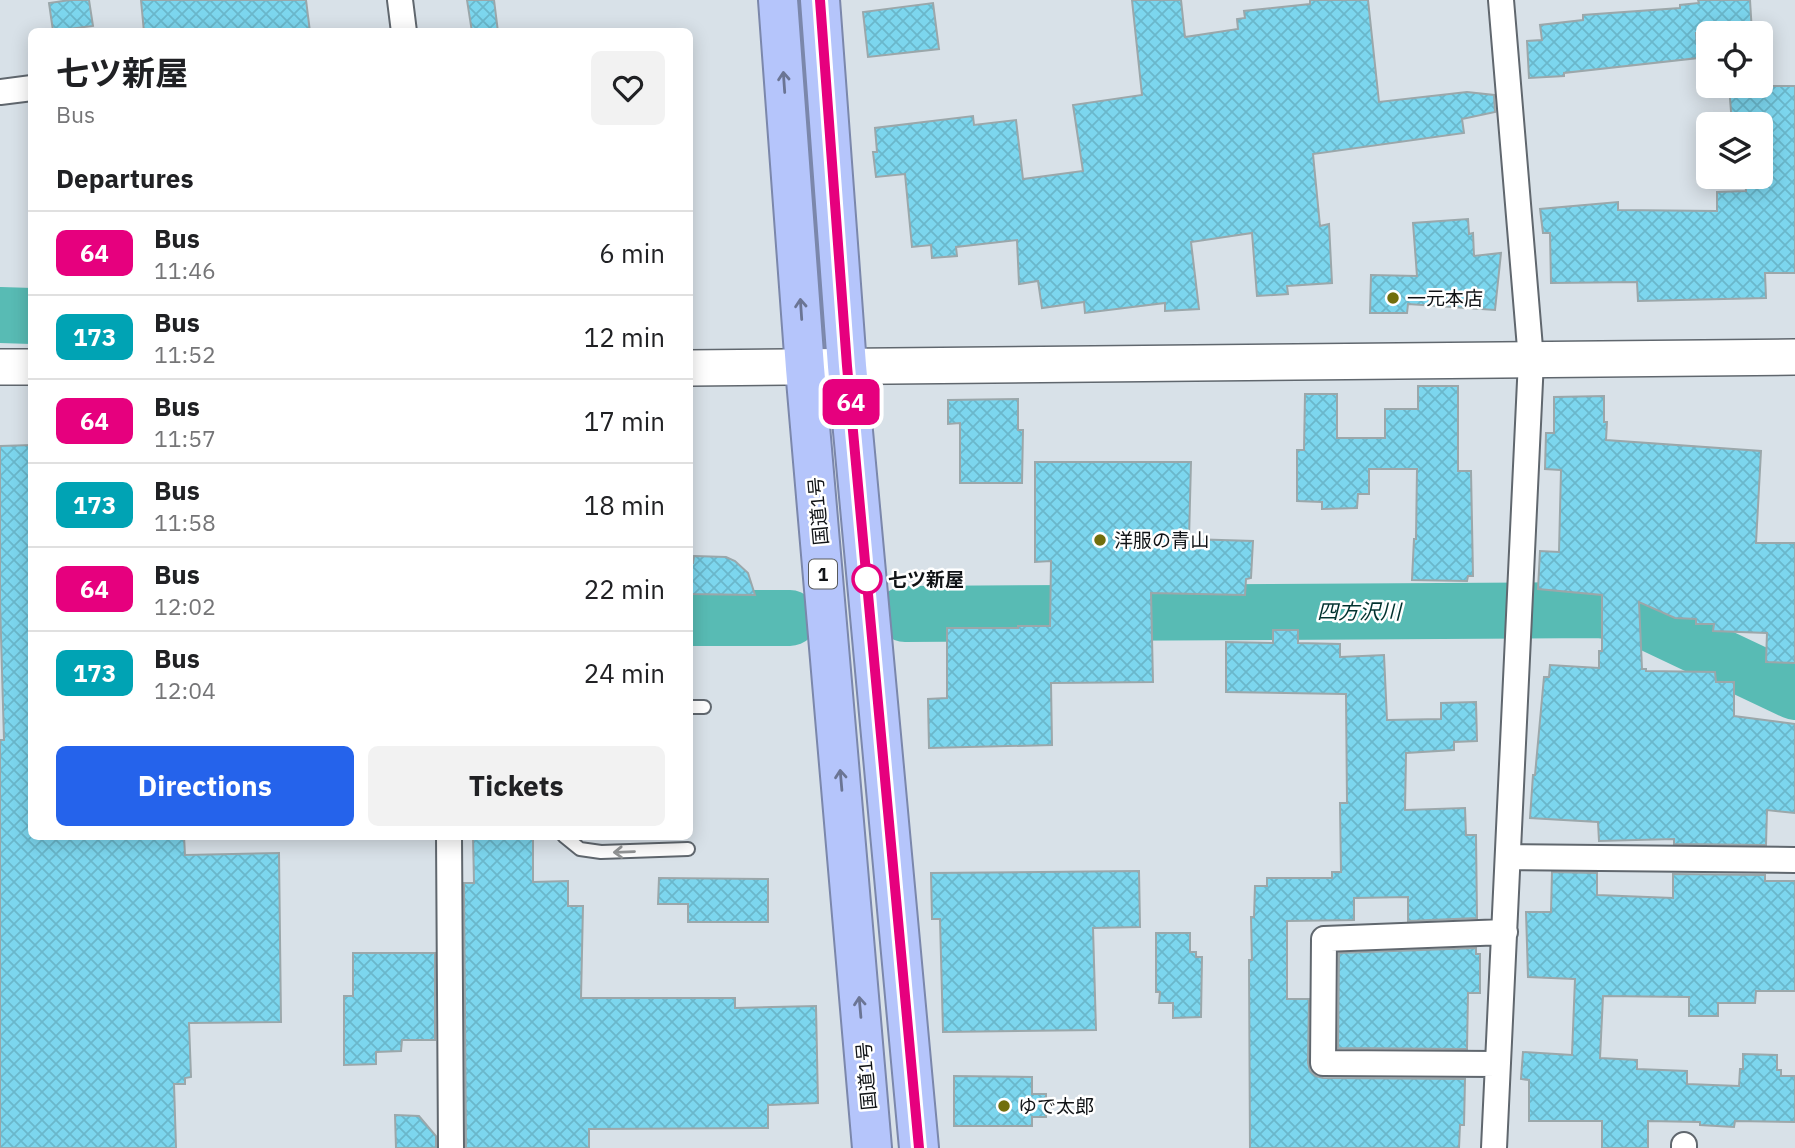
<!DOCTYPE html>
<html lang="en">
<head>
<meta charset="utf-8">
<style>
  :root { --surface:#fff; --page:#f2f2f2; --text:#202124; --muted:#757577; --line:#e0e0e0; --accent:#2563eb }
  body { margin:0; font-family:"IBM Plex Sans","Noto Sans JP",sans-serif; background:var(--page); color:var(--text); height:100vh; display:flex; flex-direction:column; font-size:26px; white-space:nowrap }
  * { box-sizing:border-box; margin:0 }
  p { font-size:23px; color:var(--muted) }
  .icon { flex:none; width:38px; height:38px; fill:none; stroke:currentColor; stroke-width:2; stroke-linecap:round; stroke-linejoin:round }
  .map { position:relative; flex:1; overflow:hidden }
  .sheet { position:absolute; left:28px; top:28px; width:665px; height:812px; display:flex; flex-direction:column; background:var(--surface); border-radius:10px; box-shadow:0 4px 18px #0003 }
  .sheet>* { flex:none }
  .badge { padding:0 14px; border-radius:10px; font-size:24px; line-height:46px }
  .buttons { position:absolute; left:1696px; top:21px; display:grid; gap:14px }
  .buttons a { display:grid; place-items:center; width:77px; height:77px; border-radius:10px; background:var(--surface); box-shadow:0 4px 18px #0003; font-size:35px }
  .map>.badge { position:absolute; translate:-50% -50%; box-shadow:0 0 0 4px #fff }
  h2 { padding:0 28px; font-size:26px; line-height:63px }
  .round { display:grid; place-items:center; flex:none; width:74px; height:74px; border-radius:10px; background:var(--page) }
  .headline { display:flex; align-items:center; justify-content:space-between; height:119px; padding:0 28px }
  h1 { font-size:33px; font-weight:700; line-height:52px }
  .primary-button { display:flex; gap:14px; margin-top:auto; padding:14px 28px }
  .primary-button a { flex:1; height:80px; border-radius:10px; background:var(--accent); color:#fff; font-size:28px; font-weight:700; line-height:80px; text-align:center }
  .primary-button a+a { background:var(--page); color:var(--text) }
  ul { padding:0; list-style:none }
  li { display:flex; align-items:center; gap:21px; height:84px; padding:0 28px; border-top:2px solid var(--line) }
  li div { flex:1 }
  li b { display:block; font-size:26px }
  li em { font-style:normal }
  li .badge { min-width:77px; font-weight:700; text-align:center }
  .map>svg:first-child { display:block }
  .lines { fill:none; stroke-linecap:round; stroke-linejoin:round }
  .river { stroke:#58bbb4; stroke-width:56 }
  .building { fill:url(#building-cross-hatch); stroke:#9ba7aa; stroke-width:2 }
  .lane-casing { stroke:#60676e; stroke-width:16 }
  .street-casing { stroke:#60676e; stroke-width:28 }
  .secondary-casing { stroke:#60676e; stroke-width:38 }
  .highway-casing { stroke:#7b87ab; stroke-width:42 }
  .lane { stroke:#fff; stroke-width:12 }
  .street { stroke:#fff; stroke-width:24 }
  .secondary { stroke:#fff; stroke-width:35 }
  .highway { stroke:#b5c5fb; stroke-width:38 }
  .oneway { stroke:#6b7594 }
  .oneway2 { stroke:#939596 }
  .line-casing { stroke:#fff; stroke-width:16 }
  .line { stroke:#e6007e; stroke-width:10 }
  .poi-dot { fill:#716e0d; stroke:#fff; stroke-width:2.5 }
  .stop-dot { fill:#fff; stroke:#e6007e; stroke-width:3.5 }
  .labels { text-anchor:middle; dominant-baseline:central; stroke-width:5; stroke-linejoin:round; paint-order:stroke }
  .shield { fill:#fff; stroke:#585a5c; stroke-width:2 }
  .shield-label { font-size:18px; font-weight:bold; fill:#101316 }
  .poi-label { font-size:19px; fill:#101316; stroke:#fff; text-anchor:start }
  .street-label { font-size:19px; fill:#101316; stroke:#fff }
  .stop-label { font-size:19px; font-weight:bold; fill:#101316; stroke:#fff; text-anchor:start }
  .water-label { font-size:21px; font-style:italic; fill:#00312e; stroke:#fff }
</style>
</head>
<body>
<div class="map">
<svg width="1795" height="1148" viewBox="0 0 1795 1148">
  <defs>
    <pattern id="building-cross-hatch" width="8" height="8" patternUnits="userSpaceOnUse" patternTransform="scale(1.75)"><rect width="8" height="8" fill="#7cd6ee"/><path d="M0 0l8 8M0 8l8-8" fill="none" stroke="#6ab7cb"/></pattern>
  </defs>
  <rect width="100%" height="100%" fill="#d8e1e8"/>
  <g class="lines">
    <!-- river -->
    <path class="river" d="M0 315 32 316
      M905 614 1598 610 1630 614 1795 692
      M690 618H790"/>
  </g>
  <!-- building -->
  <path class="building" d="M70 0H89L93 26 53 31 49 3Z
    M141 0H306L310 32H144Z
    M467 0H494L498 32H472Z
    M1132 0H1181L1185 37 1238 29 1237 19 1245 18 1244 11 1310 4V0H1368L1379 102 1467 92 1494 95 1495 112 1462 119 1464 133 1313 154 1320 226 1329 224 1332 283 1287 286 1288 294 1257 296 1252 233 1191 242 1199 309 1165 311V303L1085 313 1084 302 1042 308 1038 281 1019 284 1017 240 956 247 957 256 932 258 931 245 912 247 905 174 876 177 873 152H877L875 128 973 116 974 125 1016 120 1023 179 1083 171 1073 105 1142 95Z
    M1698 0H1750L1752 33H1696L1698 58 1564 73V76L1529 78 1527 41 1542 40 1540 25 1583 20V15L1680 8V5L1699 3Z
    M933 3 939 49 868 57 863 12Z
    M1729 86H1795V273H1765L1766 298 1638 301 1637 282 1551 283 1550 233H1543L1540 209 1618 202V210L1717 211V192L1746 191 1745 177H1760V124H1732Z
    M1468 219 1469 234 1473 233 1474 256 1501 253 1495 310 1408 304 1407 313H1370L1371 275 1417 276 1413 223Z
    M1418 386H1458V471H1471L1473 576H1468L1467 581 1412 580 1414 539H1416L1417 469H1369V494H1358L1357 508 1322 509V502L1297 501V450H1304L1305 394H1337V438H1385V409H1418Z
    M1604 396V422H1607L1606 440 1761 451 1756 543H1795V663L1766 662 1767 633 1713 631 1714 624H1696V619L1675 618 1639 602 1642 669H1646V671L1715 672 1716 682H1734V716L1795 724V813L1767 810 1766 845 1674 844V839L1599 841 1598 822 1530 818 1533 775H1535L1544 677H1549L1550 665 1599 668V651H1602V595L1538 589 1540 551 1559 552 1561 470 1545 469 1546 433H1554V397Z
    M1018 399V430H1023L1022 483H960V423L948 424V400Z
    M32 445V836H184L185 855 279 853 281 1022 189 1023 191 1077 185 1078V1084H174L176 1148H0V740H4L0 602V446Z
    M1035 462H1191L1189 539 1253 541 1251 578 1246 579 1245 595 1151 593 1153 682 1051 683 1052 745 929 748 928 699 947 698V628H1018V626H1050L1051 561 1035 562Z
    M694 556 726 557 735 561 748 573 755 595 690 594V563H693Z
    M1273 630H1298V643L1340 644V657L1384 655 1387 720 1441 719V703L1476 702 1477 741 1454 742V750L1406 753 1405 810 1465 808 1466 835H1476L1477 918 1408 921V897L1354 898V920L1287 921V999H1309L1308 1063 1310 1071 1316 1076 1323 1078 1465 1079 1464 1125H1460L1459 1148H1250L1249 960H1252L1251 917H1254L1255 886H1267V878H1332V872H1341L1340 803H1347L1346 694 1226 692V642L1273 643Z
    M473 836H533V882L568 881V906H583L581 998H735V1008L816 1006 818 1103 768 1105V1128L589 1129V1148H466L464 883H474Z
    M1139 871 1140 927 1093 928 1096 1030 943 1032 940 919H932L931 873Z
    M1552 872 1597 873V895L1673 898V874L1765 875V881H1795V991H1756L1755 1003H1718V1016H1689V997L1603 996 1600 1058 1637 1060V1069L1687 1071V1084L1739 1086 1740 1069H1743V1054L1777 1055V1070H1781V1076H1795V1122L1735 1121 1734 1127 1700 1125V1122L1648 1121V1148H1602V1121H1529V1080L1521 1079 1523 1052 1572 1055 1575 979 1528 977 1526 912H1551Z
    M659 878 768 879V922H688V904H658Z
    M1156 933H1190V952H1196V957H1202L1201 1017 1173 1018V1003H1159L1160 992H1156Z
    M1476 948V954H1480V993H1468L1467 1049 1338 1048 1339 953Z
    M353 953H435V1040H402L401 1051 376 1052V1064L344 1065V996H353Z
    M954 1076 1032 1077V1094H1046V1117H1032V1126H954Z
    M395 1115 419 1116 436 1136V1148H396Z"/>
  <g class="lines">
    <!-- lane casing -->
    <g class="lane-casing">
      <path id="lane" d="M690 707H704
        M564 836 580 849 601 852 688 849"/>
    </g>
    <!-- street casing -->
    <g class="street-casing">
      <path id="street" d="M400 0 404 32
        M0 92 32 88
        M449 836 451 1148
        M1509 857 1795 860
        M1498 1064 1323 1063 1324 939 1505 932
        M1684 1145V1148
        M1494 1148 1531 360 1501 0"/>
    </g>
    <!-- secondary casing -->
    <g class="secondary-casing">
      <path id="secondary" d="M0 367H32
        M690 368 1795 357"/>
    </g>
    <!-- highway casing -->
    <g class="highway-casing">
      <path id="highway" d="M778 0 805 368 872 1148
        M820 0 847 366 919 1148"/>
    </g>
    <!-- lane -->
    <use href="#lane" class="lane"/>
    <!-- street -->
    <use href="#street" class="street"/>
    <!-- secondary -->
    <use href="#secondary" class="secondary"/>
    <!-- highway -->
    <use href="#highway" class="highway"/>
  </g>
  <!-- one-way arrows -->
  <defs><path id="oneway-shaft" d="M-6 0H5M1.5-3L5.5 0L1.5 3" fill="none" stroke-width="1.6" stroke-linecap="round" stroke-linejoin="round" transform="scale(1.75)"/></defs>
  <g class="oneway">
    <use href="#oneway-shaft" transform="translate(784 82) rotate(-94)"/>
    <use href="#oneway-shaft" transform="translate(801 309) rotate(-94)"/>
    <use href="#oneway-shaft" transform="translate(841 780) rotate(-95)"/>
    <use href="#oneway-shaft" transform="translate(860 1007) rotate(-95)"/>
  </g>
  <use class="oneway2" href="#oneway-shaft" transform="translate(624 852) rotate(178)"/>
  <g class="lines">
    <!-- line casing -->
    <g class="line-casing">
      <path id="line" d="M820 0 847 366 919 1148"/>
    </g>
    <!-- line -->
    <use href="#line" class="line"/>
  </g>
  <!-- markers -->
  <g class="poi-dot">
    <circle cx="1393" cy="298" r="7"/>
    <circle cx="1100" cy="540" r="7"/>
    <circle cx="1004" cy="1106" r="7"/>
  </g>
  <circle class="stop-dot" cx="867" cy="579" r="14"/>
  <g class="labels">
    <!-- shield labels -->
    <rect class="shield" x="809" y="559.5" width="28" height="29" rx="5"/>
    <g class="shield-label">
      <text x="823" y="574">1</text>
    </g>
    <!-- poi labels -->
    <g class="poi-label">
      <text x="1407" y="298">一元本店</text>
      <text x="1114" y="540">洋服の青山</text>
      <text x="1018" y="1106">ゆで太郎</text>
    </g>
    <!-- street labels -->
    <g class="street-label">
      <text transform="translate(818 511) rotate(-95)">国道1号</text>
      <text transform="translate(866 1076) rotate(-95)">国道1号</text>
    </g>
    <!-- stop labels -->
    <g class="stop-label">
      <text x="888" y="579">七ツ新屋</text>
    </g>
    <!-- water labels -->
    <g class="water-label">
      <text x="1359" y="611">四方沢川</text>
    </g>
  </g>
</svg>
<div class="buttons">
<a><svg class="icon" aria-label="locate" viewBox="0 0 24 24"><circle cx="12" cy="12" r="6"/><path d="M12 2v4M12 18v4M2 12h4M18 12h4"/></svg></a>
<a><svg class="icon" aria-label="layers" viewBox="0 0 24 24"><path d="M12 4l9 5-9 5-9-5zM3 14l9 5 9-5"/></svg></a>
</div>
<b class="badge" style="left:851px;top:402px;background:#e6007e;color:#fff">64</b>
<section class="sheet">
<div class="headline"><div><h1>七ツ新屋</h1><p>Bus</p></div><a class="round"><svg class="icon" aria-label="heart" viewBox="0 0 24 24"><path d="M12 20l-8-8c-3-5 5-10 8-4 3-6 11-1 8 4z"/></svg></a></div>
<h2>Departures</h2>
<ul>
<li><span class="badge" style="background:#e6007e;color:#fff">64</span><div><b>Bus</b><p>11:46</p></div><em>6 min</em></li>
<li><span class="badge" style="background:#00a3b4;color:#fff">173</span><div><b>Bus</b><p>11:52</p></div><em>12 min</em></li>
<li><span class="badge" style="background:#e6007e;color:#fff">64</span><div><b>Bus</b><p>11:57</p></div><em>17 min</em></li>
<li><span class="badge" style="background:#00a3b4;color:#fff">173</span><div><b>Bus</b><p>11:58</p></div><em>18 min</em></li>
<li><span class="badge" style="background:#e6007e;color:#fff">64</span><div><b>Bus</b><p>12:02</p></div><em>22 min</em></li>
<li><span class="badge" style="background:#00a3b4;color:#fff">173</span><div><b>Bus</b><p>12:04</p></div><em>24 min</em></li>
</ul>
<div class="primary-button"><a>Directions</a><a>Tickets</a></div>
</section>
</div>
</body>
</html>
